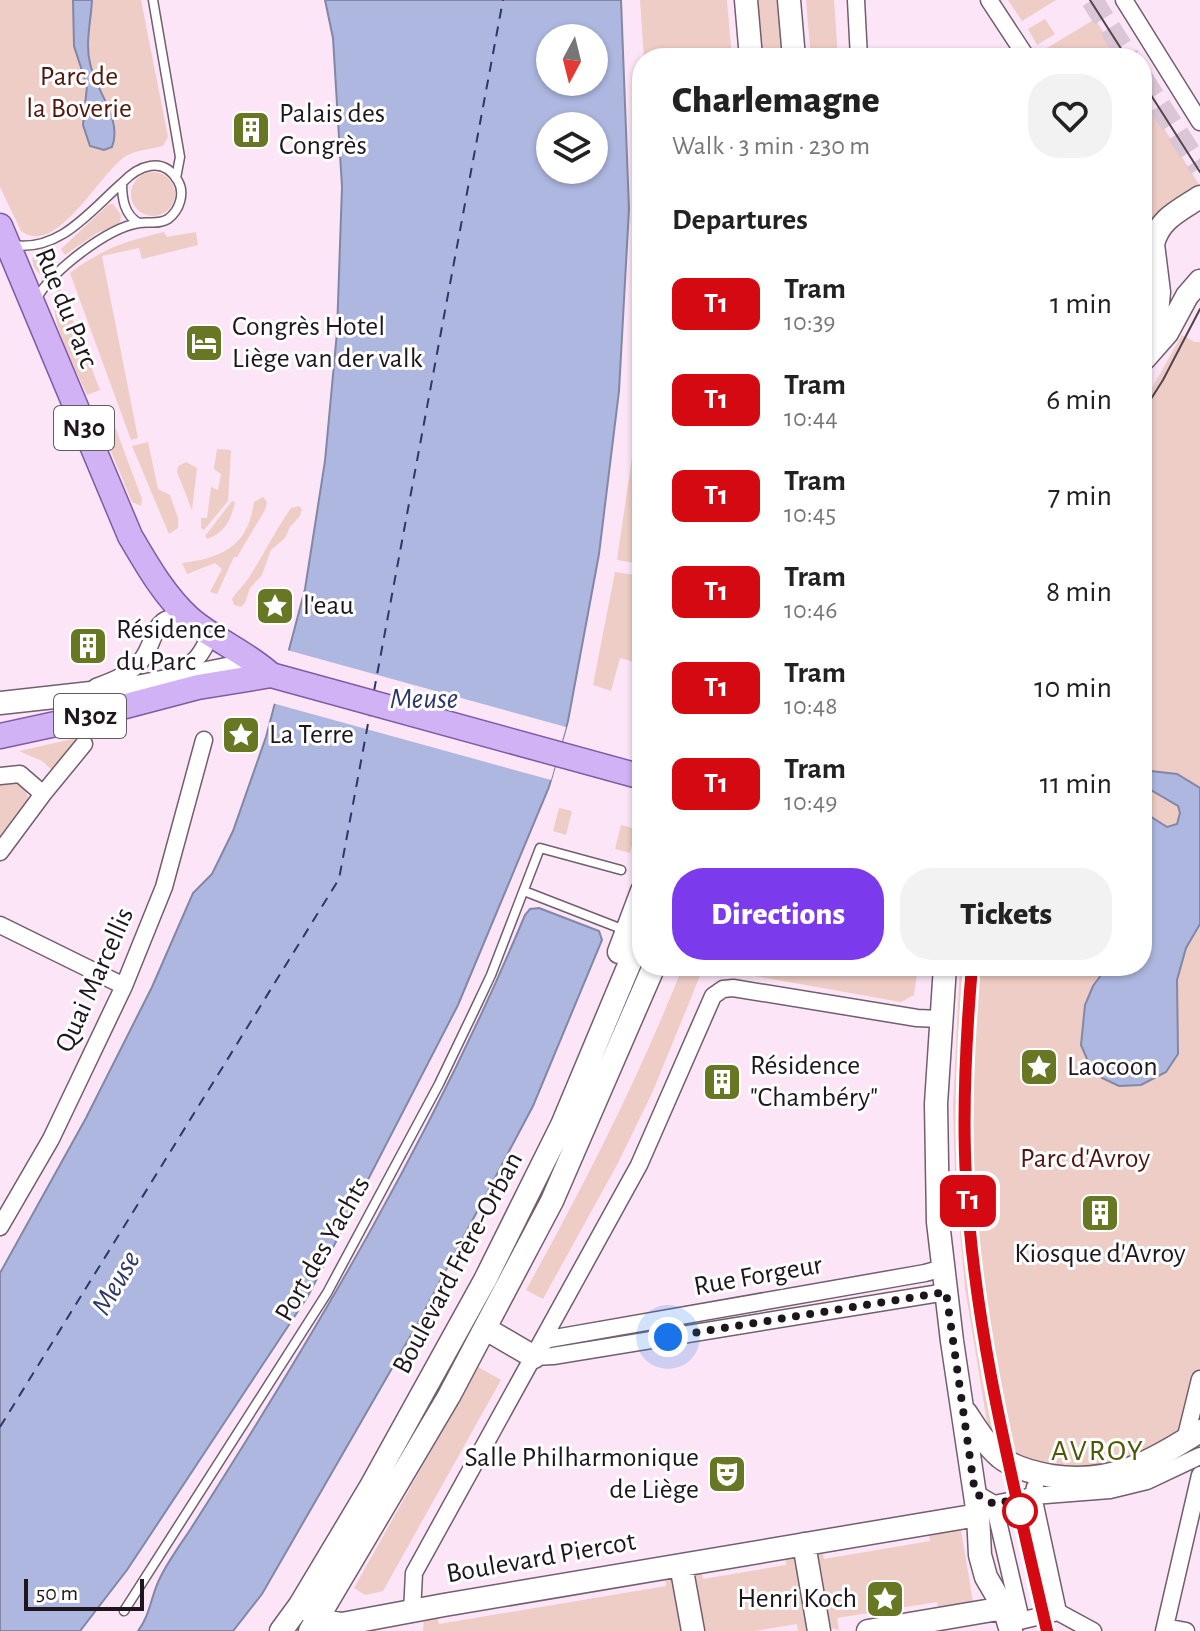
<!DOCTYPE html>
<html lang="en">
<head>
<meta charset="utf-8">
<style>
  :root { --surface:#fff; --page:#f2f2f2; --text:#222; --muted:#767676; --accent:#7c3aed }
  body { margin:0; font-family:"Alegreya Sans",sans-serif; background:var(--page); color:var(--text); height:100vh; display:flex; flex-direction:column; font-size:30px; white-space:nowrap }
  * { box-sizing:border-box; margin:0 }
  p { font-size:26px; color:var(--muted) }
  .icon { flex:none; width:44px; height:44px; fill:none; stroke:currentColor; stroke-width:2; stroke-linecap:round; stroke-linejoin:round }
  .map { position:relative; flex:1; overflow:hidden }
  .details { position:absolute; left:632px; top:48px; width:520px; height:928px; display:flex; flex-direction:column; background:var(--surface); border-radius:32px; box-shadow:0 2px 6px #0004 }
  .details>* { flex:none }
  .badge { padding:0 16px; border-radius:12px; font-size:28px; line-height:52px }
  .needle { width:52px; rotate:187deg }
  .buttons { position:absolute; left:536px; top:24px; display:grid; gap:16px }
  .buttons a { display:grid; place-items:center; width:72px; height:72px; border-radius:50%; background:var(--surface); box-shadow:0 2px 6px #0004; font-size:40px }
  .scale { position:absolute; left:24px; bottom:20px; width:120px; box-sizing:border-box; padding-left:8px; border:4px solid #1e161c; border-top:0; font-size:22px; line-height:28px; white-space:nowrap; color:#1e161c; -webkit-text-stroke:6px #fff; paint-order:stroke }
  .you { position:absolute; width:40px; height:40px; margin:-20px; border:6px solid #fff; border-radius:50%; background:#1a73e8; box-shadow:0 0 0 12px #1a73e833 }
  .map>.badge { position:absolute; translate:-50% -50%; box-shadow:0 0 0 4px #fff }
  h2 { padding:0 40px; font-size:30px; line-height:72px }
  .round { display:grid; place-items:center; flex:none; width:84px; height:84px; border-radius:32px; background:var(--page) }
  .overview { display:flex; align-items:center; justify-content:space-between; height:136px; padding:0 40px }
  h1 { font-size:38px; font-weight:800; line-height:60px }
  .action { display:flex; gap:16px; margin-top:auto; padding:16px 40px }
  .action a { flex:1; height:92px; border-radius:32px; background:var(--accent); color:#fff; font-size:32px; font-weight:800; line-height:92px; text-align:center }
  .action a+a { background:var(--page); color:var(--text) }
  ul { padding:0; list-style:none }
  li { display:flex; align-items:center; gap:24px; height:96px; padding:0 40px }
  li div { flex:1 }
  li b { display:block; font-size:30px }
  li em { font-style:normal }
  li .badge { min-width:88px; font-weight:700; text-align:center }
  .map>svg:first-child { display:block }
  .green { fill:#eecdc6 }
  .water { fill:#adb7e0; stroke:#8287a5; stroke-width:2; fill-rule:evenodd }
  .pier { fill:#fce5f7 }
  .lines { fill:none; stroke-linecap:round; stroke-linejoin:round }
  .ferry { stroke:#2e366a; stroke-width:2; stroke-dasharray:10 8; stroke-linecap:butt }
  .secondary-tunnel { stroke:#dbc6d6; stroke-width:22; stroke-dasharray:22 11; stroke-linecap:butt }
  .lane-casing { stroke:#715e6e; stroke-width:11 }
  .street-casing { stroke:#715e6e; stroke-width:19 }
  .secondary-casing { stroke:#715e6e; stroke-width:25 }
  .primary-casing { stroke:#7f5ba5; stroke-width:27 }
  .lane { stroke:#fff; stroke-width:8 }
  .street { stroke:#fff; stroke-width:16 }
  .secondary { stroke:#fff; stroke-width:22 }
  .primary { stroke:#d1b3f5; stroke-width:24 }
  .tram { stroke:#50444d; stroke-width:2 }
  .line-casing { stroke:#fff; stroke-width:18 }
  .line { stroke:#d50911; stroke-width:12 }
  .walk { stroke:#1e161c; stroke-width:8; stroke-dasharray:0 14.4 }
  .stop-dot { fill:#fff; stroke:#d50911; stroke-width:4 }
  .labels { text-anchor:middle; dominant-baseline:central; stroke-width:6; stroke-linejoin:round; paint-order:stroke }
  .shield { fill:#fff; stroke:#625c60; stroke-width:2 }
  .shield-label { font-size:26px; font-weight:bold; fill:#1e161c }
  .park-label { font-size:28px; fill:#51160d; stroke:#fff }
  .poi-label { font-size:28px; fill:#1e161c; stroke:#fff; text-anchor:start }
  .street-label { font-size:28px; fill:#1e161c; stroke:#fff }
  .water-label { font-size:30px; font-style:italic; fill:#2e366a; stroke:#fff }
  .neighbourhood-label { font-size:30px; letter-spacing:2px; fill:#4c5804; stroke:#fff }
</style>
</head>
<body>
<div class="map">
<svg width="1200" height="1631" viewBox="0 0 1200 1631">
  <rect width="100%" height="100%" fill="#fce5f7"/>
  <!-- green -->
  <path class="green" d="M0 0H141L168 137 163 146C151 149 136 150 126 156 99 173 57 258 21 231L0 187Z
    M640 0H727L732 58H644Z
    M754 0H780L786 58H760Z
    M806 0H834L838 58H811Z
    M1008 0H1056L1022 21Z
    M1045 19 1055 34 1037 45 1028 29Z
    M1095 19 1120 58H1046L1042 51Z
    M1142 93 1200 186V201L1155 227 1142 206Z
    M131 194a22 22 0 1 1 44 0a22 22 0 1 1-44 0Z
    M109 204H113L121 215 120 224 97 233 65 255 61 249Z
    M164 232 167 237 196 232 198 245 142 259 139 248 102 256 138 438 131 440 70 273C104 248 123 242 164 232Z
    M45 254 50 267 41 275C35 271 31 263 33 256Z
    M60 287 100 390 87 395C77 371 40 307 60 287Z
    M1182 335 1195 342H1200V1422L1119 1467 1051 1468 1017 1455 996 1439 988 1428 965 1288 955 1177 953 1105 960 966H1142V405Z
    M642 350V564L617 560 636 430Z
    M111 416 142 499 141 506 132 502 98 420Z
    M148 442 158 489 170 495 178 518V528L169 534 132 446Z
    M217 449 231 450 228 501 204 530 201 528V518H207L211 487 218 490 221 474 214 469Z
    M186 462 197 468 192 510 177 472 178 466Z
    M263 497 267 502 265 510 237 557H234L217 594 210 592 222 569 215 563 187 574 182 563C220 558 248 548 254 502Z
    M232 501 235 502C231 520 225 533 207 539L205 536Z
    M299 506 302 509 300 516 290 527 285 538 271 550 262 575 250 588 245 603 241 607 234 605 232 599C237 591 243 586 248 579 263 556 275 531 291 508Z
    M615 572 642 576V664L620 658 611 691 593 685Z
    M77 738 52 770 42 761 19 751Z
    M13 783C23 784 28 790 28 801L0 837V785Z
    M559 808 572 811 566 835 553 831Z
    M621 825 636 829 630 853 615 849Z
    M683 966H704L653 1091 618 1163 543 1299 526 1290C584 1185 639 1078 683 966Z
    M748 966H918L914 995 901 1002 755 976 747 970Z
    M478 1367 501 1380 383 1591 365 1595 354 1588Z
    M960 1524 974 1608 940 1613 937 1602 837 1618 839 1630 827 1627 815 1552 822 1547 824 1559 930 1541 928 1529Z
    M785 1556 799 1560 809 1631H798L797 1624 755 1631H699L692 1575 701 1570 703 1579 786 1565Z
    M664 1574 674 1576 686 1631H423L424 1618 436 1612 439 1624 666 1586Z"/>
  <!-- water -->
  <path class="water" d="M73 0H92C91 20 85 44 90 63 95 90 123 119 112 147L104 150 90 146 83 125 87 86 74 46Z
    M325 0H621L629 209 619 391 599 554 568 721 549 787 458 1005 308 1296 127 1570 80 1631H0V1273L86 1118 152 987 193 893 212 874 233 831 266 737 305 589 325 461 337 332 342 187 333 38ZM550 38H594V82H550ZM550 126H594V170H550Z
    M1142 770 1177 774 1200 788V924L1186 948 1177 980 1178 1054 1166 1072 1141 1085 1119 1086 1102 1078 1090 1066 1081 1045 1085 1005 1093 986 1108 966H1142V922L1150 901 1151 873 1148 852 1142 843V811L1167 827 1177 824 1180 813 1178 806 1149 789 1142 790Z
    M539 908 599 931 602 940 533 1106 418 1323 262 1594 233 1631H138C151 1614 151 1594 161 1576 169 1560 180 1545 190 1530 317 1331 434 1133 525 915L530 909Z"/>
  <!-- pier -->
  <path class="pier" d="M287 650 566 727 551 780 272 703Z"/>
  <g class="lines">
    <!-- ferry -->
    <path class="ferry" d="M374 691 503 0
      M0 1427 339 879 370 713"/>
    <!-- secondary-tunnel -->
    <path class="secondary-tunnel" d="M1092 0 1129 58
      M1142 78 1200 168"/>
    <!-- lane casing -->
    <g class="lane-casing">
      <path id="lane" d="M153 0 180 157 176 178
        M13 245C60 252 90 211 122 183
        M37 298C52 271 107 228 139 223 149 221 158 225 168 219 180 210 185 193 178 181 163 155 138 166 122 183 122 198 124 215 139 223
        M524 891 627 931
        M124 1611 327 1293 439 1084 474 1011 491 975 540 848 621 870"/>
    </g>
    <!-- street casing -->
    <g class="street-casing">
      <path id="street" d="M856 0 859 58
        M989 0 1027 58
        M1124 0 1200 122
        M175 674C194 664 203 654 210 634
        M96 687C112 681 128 675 140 662 159 640 148 612 190 618
        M0 776 20 774 43 794 0 852
        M43 794 84 744
        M0 925 124 986
        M0 1227 51 1139 124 986 164 887 204 740
        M541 1343 549 1339 925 1273 943 1268
        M534 1357 553 1356 946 1292
        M1185 1440 1200 1379
        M1035 1487 1033 1496 1058 1612
        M975 1493 994 1504 1033 1496 1110 1490 1147 1481 1200 1456
        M994 1504 1021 1620
        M412 1612 414 1573 639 1165 713 996 723 989 733 988 917 1018 940 1019
        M1011 1623 1058 1612 1093 1631
        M1165 1627 1186 1631
        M1164 1631 1200 1475"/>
    </g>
    <!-- secondary casing -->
    <g class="secondary-casing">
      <path id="secondary" d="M746 0 751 58
        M789 0 794 58
        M1142 358 1157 313 1159 292 1153 244C1159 219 1180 210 1200 197
        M1145 358 1167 333 1187 296 1200 281
        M0 703 127 689 227 669 260 672
        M619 952 642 891
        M945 966 936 1104 938 1222 952 1341 978 1515 980 1555 986 1577 1004 1608 1011 1631
        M486 1329 534 1357
        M966 1413C976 1428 986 1445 1000 1457 1014 1468 1034 1473 1052 1476 1113 1485 1150 1462 1200 1431
        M804 1544 819 1631
        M681 1565 693 1631
        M308 1609 330 1622 342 1624 444 1605 978 1515
        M281 1631 300 1605 370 1488 485 1280 562 1125 642 934
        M310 1631 449 1396 552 1201 654 966
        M868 1631 1004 1608"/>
    </g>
    <!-- primary casing -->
    <g class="primary-casing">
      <path id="primary" d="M0 226 130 536C147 565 164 595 189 618 214 640 246 652 271 675
        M0 736 65 722 198 687 271 675 642 777"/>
    </g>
    <!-- lane -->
    <use href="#lane" class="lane"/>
    <!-- street -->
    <use href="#street" class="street"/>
    <!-- secondary -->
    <use href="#secondary" class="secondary"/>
    <!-- primary -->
    <use href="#primary" class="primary"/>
    <!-- tram -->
    <path class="tram" d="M1090 0 1127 58
      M1142 81 1200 172
      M1142 413 1163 380 1200 309
      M972 966C966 1037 962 1107 966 1178 975 1332 1012 1482 1047 1631"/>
  </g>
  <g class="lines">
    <!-- line casing -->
    <g class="line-casing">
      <path id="line" d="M972 966C966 1037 962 1107 966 1178 974 1332 1013 1482 1047 1631"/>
    </g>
    <!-- line -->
    <use href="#line" class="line"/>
    <!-- walk -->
    <path class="walk" d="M668 1337 946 1292 975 1493 994 1504 1017 1499 1020 1511"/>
  </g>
  <!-- icons -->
  <defs>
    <g id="building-square" transform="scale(2)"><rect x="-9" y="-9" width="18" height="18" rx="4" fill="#687723" stroke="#fff"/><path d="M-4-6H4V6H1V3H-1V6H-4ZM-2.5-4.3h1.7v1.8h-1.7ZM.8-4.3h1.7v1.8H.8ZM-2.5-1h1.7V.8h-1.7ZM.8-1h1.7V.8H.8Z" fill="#fff"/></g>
    <g id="hotel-square" transform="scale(2)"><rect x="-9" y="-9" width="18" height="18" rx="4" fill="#687723" stroke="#fff"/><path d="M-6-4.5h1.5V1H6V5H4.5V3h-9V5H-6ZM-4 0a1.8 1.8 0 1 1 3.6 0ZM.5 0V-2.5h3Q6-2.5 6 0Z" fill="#fff"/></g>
    <g id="sight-square" transform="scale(2)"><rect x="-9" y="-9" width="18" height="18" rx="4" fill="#687723" stroke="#fff"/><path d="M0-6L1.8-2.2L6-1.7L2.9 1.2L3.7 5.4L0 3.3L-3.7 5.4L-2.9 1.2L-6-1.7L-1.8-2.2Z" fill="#fff"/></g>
    <g id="theatre-square" transform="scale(2)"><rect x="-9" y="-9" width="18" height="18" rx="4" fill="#687723" stroke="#fff"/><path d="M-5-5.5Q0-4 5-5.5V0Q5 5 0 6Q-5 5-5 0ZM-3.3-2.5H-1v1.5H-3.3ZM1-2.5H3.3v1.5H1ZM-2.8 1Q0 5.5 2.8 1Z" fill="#fff"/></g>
  </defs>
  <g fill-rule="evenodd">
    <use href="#building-square" x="251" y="130"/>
    <use href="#hotel-square" x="204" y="343"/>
    <use href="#sight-square" x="275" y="606"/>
    <use href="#building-square" x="88" y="646"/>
    <use href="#sight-square" x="241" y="735"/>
    <use href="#sight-square" x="1039" y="1067"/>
    <use href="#building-square" x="722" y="1082"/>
    <use href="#building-square" x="1100" y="1213"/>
    <use href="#theatre-square" x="727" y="1474"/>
    <use href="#sight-square" x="885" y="1599"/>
  </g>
  <!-- markers -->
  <circle class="stop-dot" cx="1020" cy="1511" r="16"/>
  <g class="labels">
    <!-- shield labels -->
    <g class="shield">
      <rect x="54" y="406" width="60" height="44" rx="6"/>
      <rect x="54" y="694" width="72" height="44" rx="6"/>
    </g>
    <g class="shield-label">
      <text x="84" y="428">N30</text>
      <text x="90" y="716">N30z</text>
    </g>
    <!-- park labels -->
    <g class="park-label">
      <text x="79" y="77">Parc de<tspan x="79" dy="32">la Boverie</tspan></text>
      <text x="1085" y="1159">Parc d'Avroy</text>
    </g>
    <!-- poi labels -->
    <g class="poi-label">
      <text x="279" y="114">Palais des<tspan x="279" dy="32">Congrès</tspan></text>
      <text x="232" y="327">Congrès Hotel<tspan x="232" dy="32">Liège van der valk</tspan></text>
      <text x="303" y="606">l'eau</text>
      <text x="116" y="630">Résidence<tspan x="116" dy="32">du Parc</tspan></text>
      <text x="269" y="735">La Terre</text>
      <text x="750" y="1066">Résidence<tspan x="750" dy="32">"Chambéry"</tspan></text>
      <text x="1067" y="1067">Laocoon</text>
      <text x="1100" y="1254" text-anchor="middle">Kiosque d'Avroy</text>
      <text x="699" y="1458" text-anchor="end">Salle Philharmonique<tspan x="699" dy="32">de Liège</tspan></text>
      <text x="857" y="1599" text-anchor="end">Henri Koch</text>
    </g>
    <!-- street labels -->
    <g class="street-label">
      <text transform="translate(66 308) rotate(68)">Rue du Parc</text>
      <text transform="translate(95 980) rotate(-66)">Quai Marcellis</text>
      <text transform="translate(323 1249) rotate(-60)">Port des Yachts</text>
      <text transform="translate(458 1263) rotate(-62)">Boulevard Frère-Orban</text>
      <text transform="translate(758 1276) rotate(-10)">Rue Forgeur</text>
      <text transform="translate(541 1558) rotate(-10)">Boulevard Piercot</text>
    </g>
    <!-- water labels -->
    <g class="water-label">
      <text x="424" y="699">Meuse</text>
      <text transform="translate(116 1283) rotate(-60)">Meuse</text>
    </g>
    <!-- neighbourhood labels -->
    <g class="neighbourhood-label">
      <text x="1098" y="1451">AVROY</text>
    </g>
  </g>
</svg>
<div class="buttons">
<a><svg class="needle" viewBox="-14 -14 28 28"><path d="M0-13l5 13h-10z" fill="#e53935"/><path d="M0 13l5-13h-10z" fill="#767676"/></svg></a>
<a><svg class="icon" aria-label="layers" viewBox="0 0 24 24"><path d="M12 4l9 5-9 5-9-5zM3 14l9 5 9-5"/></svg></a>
</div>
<div class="scale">50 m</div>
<div class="you" style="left:668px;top:1337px"></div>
<b class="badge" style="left:968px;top:1201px;background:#d50911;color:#fff">T1</b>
<section class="details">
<div class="overview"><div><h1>Charlemagne</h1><p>Walk · 3 min · 230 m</p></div><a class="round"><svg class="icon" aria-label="heart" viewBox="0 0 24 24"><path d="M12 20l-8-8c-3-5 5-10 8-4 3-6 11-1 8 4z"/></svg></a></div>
<h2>Departures</h2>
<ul>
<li><span class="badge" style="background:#d50911;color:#fff">T1</span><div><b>Tram</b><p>10:39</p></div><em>1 min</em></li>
<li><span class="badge" style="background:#d50911;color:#fff">T1</span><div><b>Tram</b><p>10:44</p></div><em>6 min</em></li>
<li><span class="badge" style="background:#d50911;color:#fff">T1</span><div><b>Tram</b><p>10:45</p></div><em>7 min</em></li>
<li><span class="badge" style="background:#d50911;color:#fff">T1</span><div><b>Tram</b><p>10:46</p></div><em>8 min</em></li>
<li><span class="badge" style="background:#d50911;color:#fff">T1</span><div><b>Tram</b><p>10:48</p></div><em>10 min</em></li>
<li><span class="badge" style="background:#d50911;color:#fff">T1</span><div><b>Tram</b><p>10:49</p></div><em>11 min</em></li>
</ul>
<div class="action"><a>Directions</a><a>Tickets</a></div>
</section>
</div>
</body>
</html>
